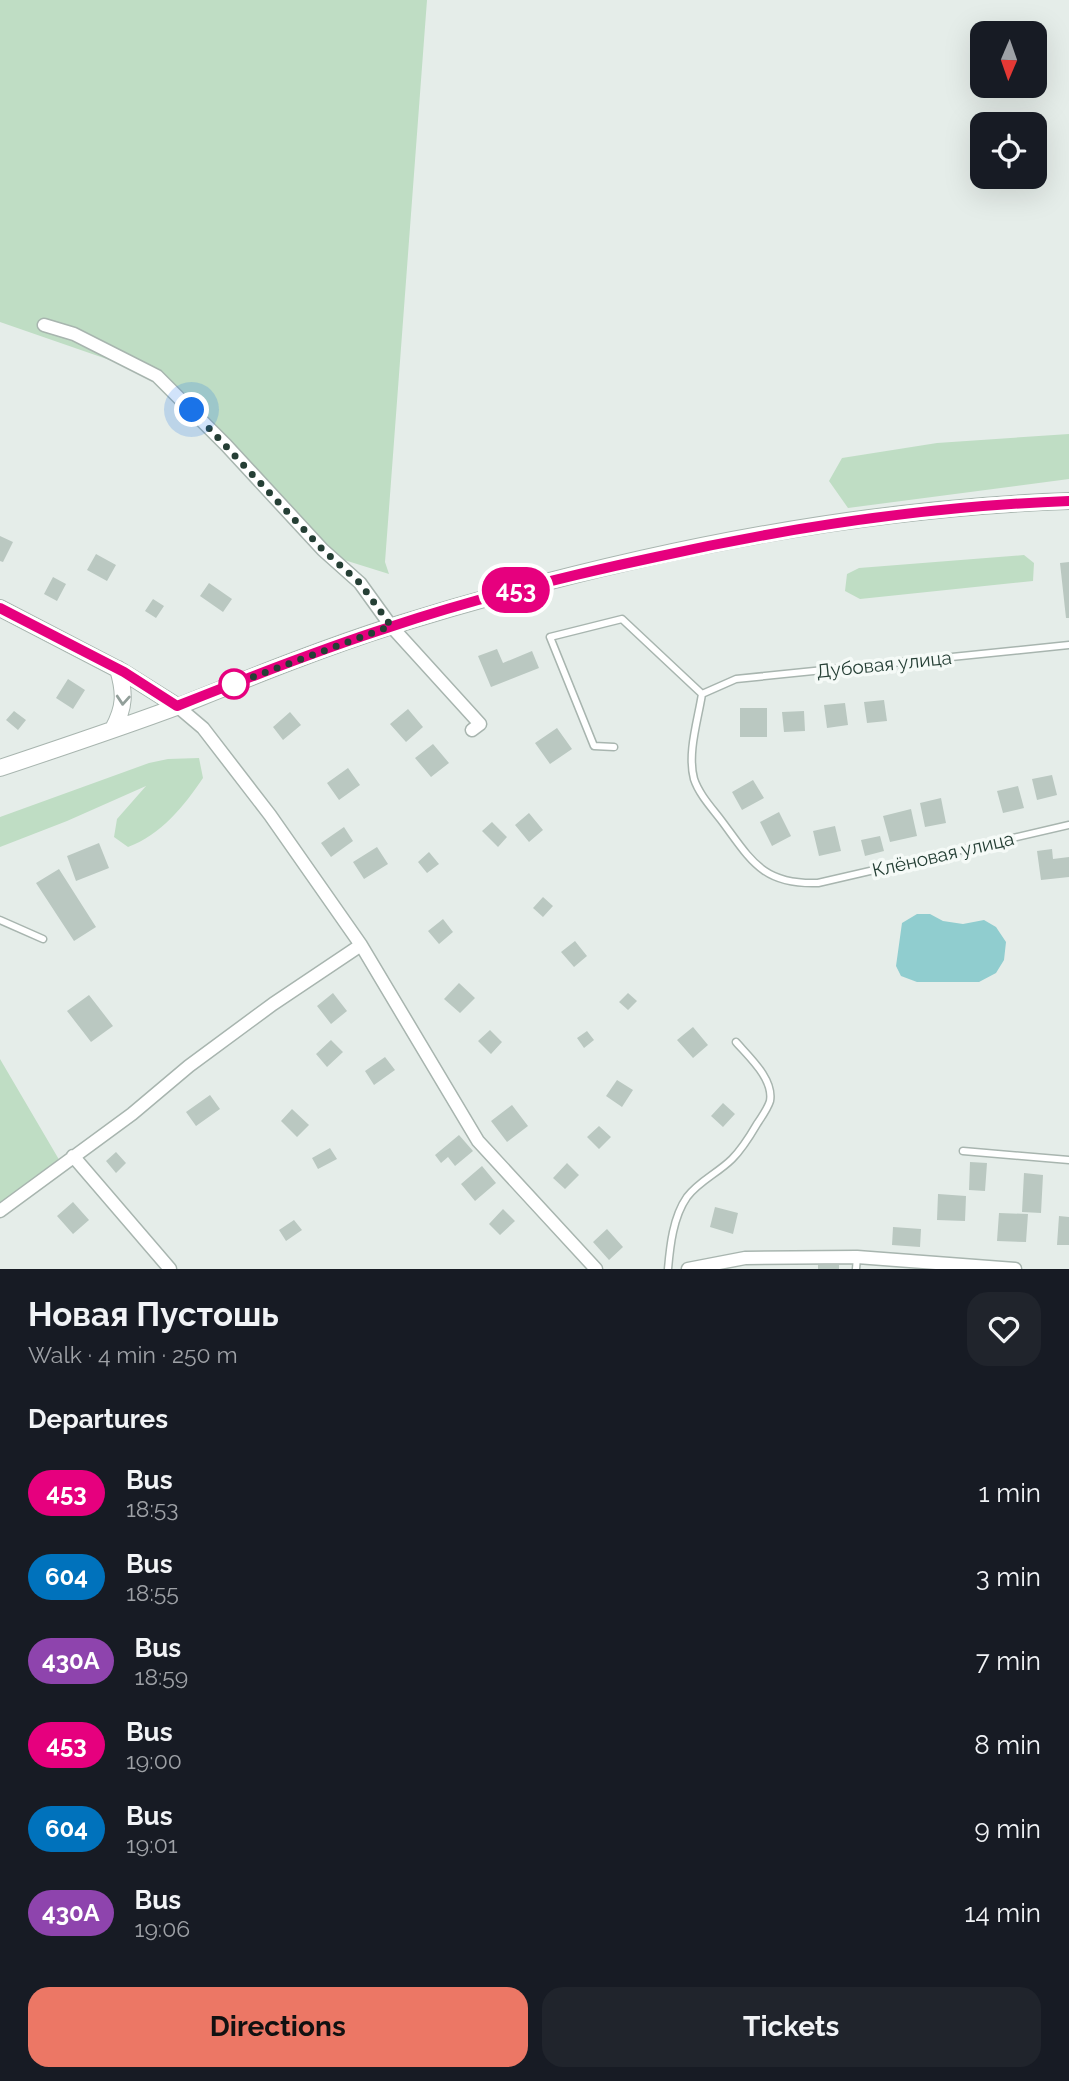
<!DOCTYPE html>
<html lang="en">
<head>
<meta charset="utf-8">
<style>
  :root { --surface:#171b24; --page:#20242c; --text:#f1f3f6; --muted:#9ea1a6; --accent:#ec7765 }
  body { margin:0; font-family:Raleway,sans-serif; background:var(--page); color:var(--text); height:100vh; display:flex; flex-direction:column; font-size:26px; white-space:nowrap }
  * { box-sizing:border-box; margin:0 }
  p { font-size:23px; color:var(--muted) }
  .icon { flex:none; width:38px; height:38px; fill:none; stroke:currentColor; stroke-width:2; stroke-linecap:round; stroke-linejoin:round }
  .map { position:relative; height:1269px; overflow:hidden }
  .panel { display:flex; flex-direction:column; background:var(--surface); flex:1 }
  .panel>* { flex:none }
  .badge { padding:0 14px; border-radius:23px; font-size:24px; line-height:46px }
  .needle { width:46px; rotate:182deg }
  .buttons { position:absolute; left:970px; top:21px; display:grid; gap:14px }
  .buttons a { display:grid; place-items:center; width:77px; height:77px; border-radius:14px; background:var(--surface); box-shadow:0 7px 28px #0002; font-size:35px }
  .you { position:absolute; width:35px; height:35px; margin:-18px; border:5px solid #fff; border-radius:50%; background:#1a73e8; box-shadow:0 0 0 10px #1a73e833 }
  .map>.badge { position:absolute; translate:-50% -50%; box-shadow:0 0 0 4px #fff }
  h2 { padding:0 28px; font-size:26px; line-height:63px }
  .round { display:grid; place-items:center; flex:none; width:74px; height:74px; border-radius:21px; background:var(--page) }
  .overview { display:flex; align-items:center; justify-content:space-between; height:119px; padding:0 28px }
  h1 { font-size:33px; font-weight:700; line-height:52px }
  .primary-button { display:flex; gap:14px; margin-top:auto; padding:14px 28px }
  .primary-button a { flex:1; height:80px; border-radius:21px; background:var(--accent); color:#111; font-size:28px; font-weight:700; line-height:80px; text-align:center }
  .primary-button a+a { background:var(--page); color:var(--text) }
  ul { padding:0; list-style:none }
  li { display:flex; align-items:center; gap:21px; height:84px; padding:0 28px }
  li div { flex:1 }
  li b { display:block; font-size:26px }
  li em { font-style:normal }
  li .badge { min-width:77px; font-weight:700; text-align:center }
  .map>svg:first-child { display:block }
  .green { fill:#bfddc4 }
  .water { fill:#90cdcf }
  .building { fill:#bac8c1 }
  .lines { fill:none; stroke-linecap:round; stroke-linejoin:round }
  .service-casing { stroke:#a8b5af; stroke-width:9 }
  .minor-casing { stroke:#a8b5af; stroke-width:15 }
  .tertiary-casing { stroke:#a8b5af; stroke-width:18 }
  .service { stroke:#fff; stroke-width:6 }
  .minor { stroke:#fff; stroke-width:12 }
  .tertiary { stroke:#fff; stroke-width:16 }
  .oneway { stroke:#929f9a }
  .line-casing { stroke:#fff; stroke-width:16 }
  .line { stroke:#e6007e; stroke-width:10 }
  .walk { stroke:#253f35; stroke-width:7; stroke-dasharray:0 12.6 }
  .stop-dot { fill:#fff; stroke:#e6007e; stroke-width:3.5 }
  .labels { text-anchor:middle; dominant-baseline:central; stroke-width:7; stroke-linejoin:round; paint-order:stroke }
  .street-label { font-size:19px; fill:#253f35; stroke:#f5faf7 }
</style>
</head>
<body>
<div class="map">
<svg width="1069" height="1269" viewBox="0 0 1069 1269">
  <rect width="100%" height="100%" fill="#e5ede9"/>
  <!-- green -->
  <path class="green" d="M0 0H427L385 562 389 574 341 559 243 472 150 374 0 322Z
    M1069 434V479L848 508 829 481 842 458 937 443Z
    M1024 555 1034 563 1033 581 860 599 845 591 847 574 859 568Z
    M199 758 203 778C184 806 161 835 128 847L114 837 117 819 146 786 67 821 0 847V817L149 763 168 759Z
    M0 1059 61 1163 0 1204Z"/>
  <!-- water -->
  <path class="water" d="M917 914H930L943 921 963 924 984 920 996 927 1006 942 1004 960 996 973 979 982H917L901 976 896 966 902 923Z"/>
  <!-- building -->
  <path class="building" d="M0 536 13 542 3 562 0 561Z
    M96 554 116 565 107 581 87 570Z
    M1069 562V618H1066L1060 563Z
    M53 577 66 584 57 601 44 594Z
    M209 583 232 599 223 612 200 596Z
    M153 599 164 606 156 618 145 611Z
    M497 649 503 663 532 651 539 668 491 687 478 656Z
    M68 679 85 690 73 709 56 698Z
    M884 700 887 721 867 723 864 702Z
    M845 703 848 725 827 728 824 705Z
    M740 708H767V737H740Z
    M408 709 423 727 406 742 390 724Z
    M14 711 26 720 18 730 6 720Z
    M804 711 805 731 784 732 782 712Z
    M290 712 301 725 283 740 273 727Z
    M557 728 572 749 550 764 535 743Z
    M433 744 449 763 431 777 415 758Z
    M348 768 360 785 339 800 327 783Z
    M1052 775 1057 795 1037 800 1032 779Z
    M753 780 764 798 742 810 732 792Z
    M1018 786 1024 808 1003 813 997 791Z
    M941 798 946 823 925 827 920 803Z
    M911 809 917 836 890 842 883 816Z
    M779 812 791 836 772 846 760 822Z
    M529 813 543 830 529 842 515 825Z
    M492 822 507 837 498 847 482 831Z
    M835 826 841 851 819 856 813 831Z
    M344 827 353 841 331 857 321 843Z
    M880 836 884 851 865 856 861 840Z
    M99 843 109 868 76 881 67 856Z
    M377 847 388 864 364 879 353 862Z
    M1052 849 1053 859 1069 857V877L1041 880 1037 851Z
    M429 852 439 864 427 873 418 862Z
    M59 869 96 927 74 941 36 883Z
    M543 897 553 906 543 917 533 908Z
    M443 919 453 932 439 944 428 931Z
    M575 941 587 956 574 967 561 952Z
    M459 983 475 998 460 1013 444 999Z
    M333 993 347 1011 331 1024 317 1006Z
    M628 993 637 1001 628 1010 619 1002Z
    M89 995 113 1026 91 1042 67 1011Z
    M693 1027 708 1045 693 1058 677 1040Z
    M490 1030 502 1042 491 1054 478 1041Z
    M587 1031 594 1040 584 1048 577 1038Z
    M331 1040 343 1052 327 1067 316 1054Z
    M385 1057 395 1070 374 1085 365 1071Z
    M617 1080 633 1090 622 1107 606 1096Z
    M210 1095 220 1109 196 1126 186 1112Z
    M723 1103 735 1114 723 1127 711 1116Z
    M512 1105 528 1126 507 1142 491 1121Z
    M292 1109 309 1125 297 1137 281 1121Z
    M599 1126 611 1137 599 1149 587 1137Z
    M459 1135 473 1151 455 1166 448 1157 441 1163 435 1155Z
    M330 1148 337 1159 318 1169 312 1158Z
    M116 1152 126 1163 116 1173 106 1161Z
    M970 1162 987 1163 985 1191 969 1190Z
    M567 1163 579 1175 565 1189 553 1178Z
    M482 1166 496 1183 475 1201 461 1184Z
    M1024 1173 1043 1175 1041 1213 1022 1212Z
    M938 1194 966 1196 965 1221 937 1220Z
    M73 1202 89 1220 73 1234 57 1216Z
    M715 1207 738 1213 733 1234 710 1227Z
    M503 1209 515 1221 500 1235 489 1224Z
    M999 1213 1028 1214 1026 1242 997 1241Z
    M1059 1216 1069 1217V1245H1057Z
    M294 1220 302 1230 286 1241 279 1230Z
    M893 1227 921 1229 920 1247 892 1245Z
    M607 1229 623 1247 609 1260 593 1242Z
    M818 1265H839V1269H818Z"/>
  <g class="lines">
    <!-- service casing -->
    <g class="service-casing">
      <path id="service" d="M702 694 736 679 1069 645
        M614 747 594 746 550 637 622 619 702 694C698 720 687 753 694 779 699 794 711 807 721 820 751 860 762 885 818 883L1069 825
        M0 920 43 939
        M963 1151 1069 1160
        M668 1269C670 1246 673 1217 687 1197 699 1181 718 1173 732 1159 741 1150 750 1136 757 1124 761 1118 768 1108 770 1101 774 1079 749 1057 736 1042
        M856 1269 857 1257"/>
    </g>
    <!-- minor casing -->
    <g class="minor-casing">
      <path id="minor" d="M44 325 74 334 157 376 226 445 323 550 360 583 391 626 480 724 472 730
        M177 706 203 728 270 815 361 945 478 1141 596 1269
        M73 1156 170 1269
        M0 1211 132 1114 189 1066 273 1004 361 945
        M688 1269 745 1258 857 1257 1015 1269"/>
    </g>
    <!-- tertiary casing -->
    <g class="tertiary-casing">
      <path id="tertiary" d="M0 608 123 672 177 706
        M113 729C125 707 125 693 118 669
        M0 768C60 748 120 728 179 706 249 678 320 649 392 626 611 558 840 509 1069 501"/>
    </g>
    <!-- service -->
    <use href="#service" class="service"/>
    <!-- minor -->
    <use href="#minor" class="minor"/>
    <!-- tertiary -->
    <use href="#tertiary" class="tertiary"/>
  </g>
  <!-- one-way arrows -->
  <defs><path id="oneway-chevron" d="M-2-3.5L2.5 0L-2 3.5" fill="none" stroke-width="1.6" stroke-linecap="round" stroke-linejoin="round" transform="scale(1.75)"/></defs>
  <use class="oneway" href="#oneway-chevron" transform="translate(123 700) rotate(94)"/>
  <g class="lines">
    <!-- line casing -->
    <g class="line-casing">
      <path id="line" d="M0 608 124 672 177 706C247 678 318 650 390 627 477 598 566 576 656 557 791 527 930 506 1069 501"/>
    </g>
    <!-- line -->
    <use href="#line" class="line"/>
    <!-- walk -->
    <path class="walk" d="M192 410 323 550 360 583 391 626 234 684"/>
  </g>
  <!-- markers -->
  <circle class="stop-dot" cx="234" cy="684" r="14"/>
  <g class="labels">
    <!-- street labels -->
    <g class="street-label">
      <text transform="translate(884 664) rotate(-6)">Дубовая улица</text>
      <text transform="translate(943 854) rotate(-13)">Клёновая улица</text>
    </g>
  </g>
</svg>
<div class="buttons">
<a><svg class="needle" viewBox="-14 -14 28 28"><path d="M0-13l5 13h-10z" fill="#e53935"/><path d="M0 13l5-13h-10z" fill="#9ea1a6"/></svg></a>
<a><svg class="icon" aria-label="locate" viewBox="0 0 24 24"><circle cx="12" cy="12" r="6"/><path d="M12 2v4M12 18v4M2 12h4M18 12h4"/></svg></a>
</div>
<div class="you" style="left:192px;top:410px"></div>
<b class="badge" style="left:516px;top:590px;background:#e6007e;color:#fff">453</b>
</div>
<section class="panel">
<div class="overview"><div><h1>Новая Пустошь</h1><p>Walk · 4 min · 250 m</p></div><a class="round"><svg class="icon" aria-label="heart" viewBox="0 0 24 24"><path d="M12 20l-8-8c-3-5 5-10 8-4 3-6 11-1 8 4z"/></svg></a></div>
<h2>Departures</h2>
<ul>
<li><span class="badge" style="background:#e6007e;color:#fff">453</span><div><b>Bus</b><p>18:53</p></div><em>1 min</em></li>
<li><span class="badge" style="background:#0072bc;color:#fff">604</span><div><b>Bus</b><p>18:55</p></div><em>3 min</em></li>
<li><span class="badge" style="background:#8e44ad;color:#fff">430А</span><div><b>Bus</b><p>18:59</p></div><em>7 min</em></li>
<li><span class="badge" style="background:#e6007e;color:#fff">453</span><div><b>Bus</b><p>19:00</p></div><em>8 min</em></li>
<li><span class="badge" style="background:#0072bc;color:#fff">604</span><div><b>Bus</b><p>19:01</p></div><em>9 min</em></li>
<li><span class="badge" style="background:#8e44ad;color:#fff">430А</span><div><b>Bus</b><p>19:06</p></div><em>14 min</em></li>
</ul>
<div class="primary-button"><a>Directions</a><a>Tickets</a></div>
</section>
</body>
</html>
